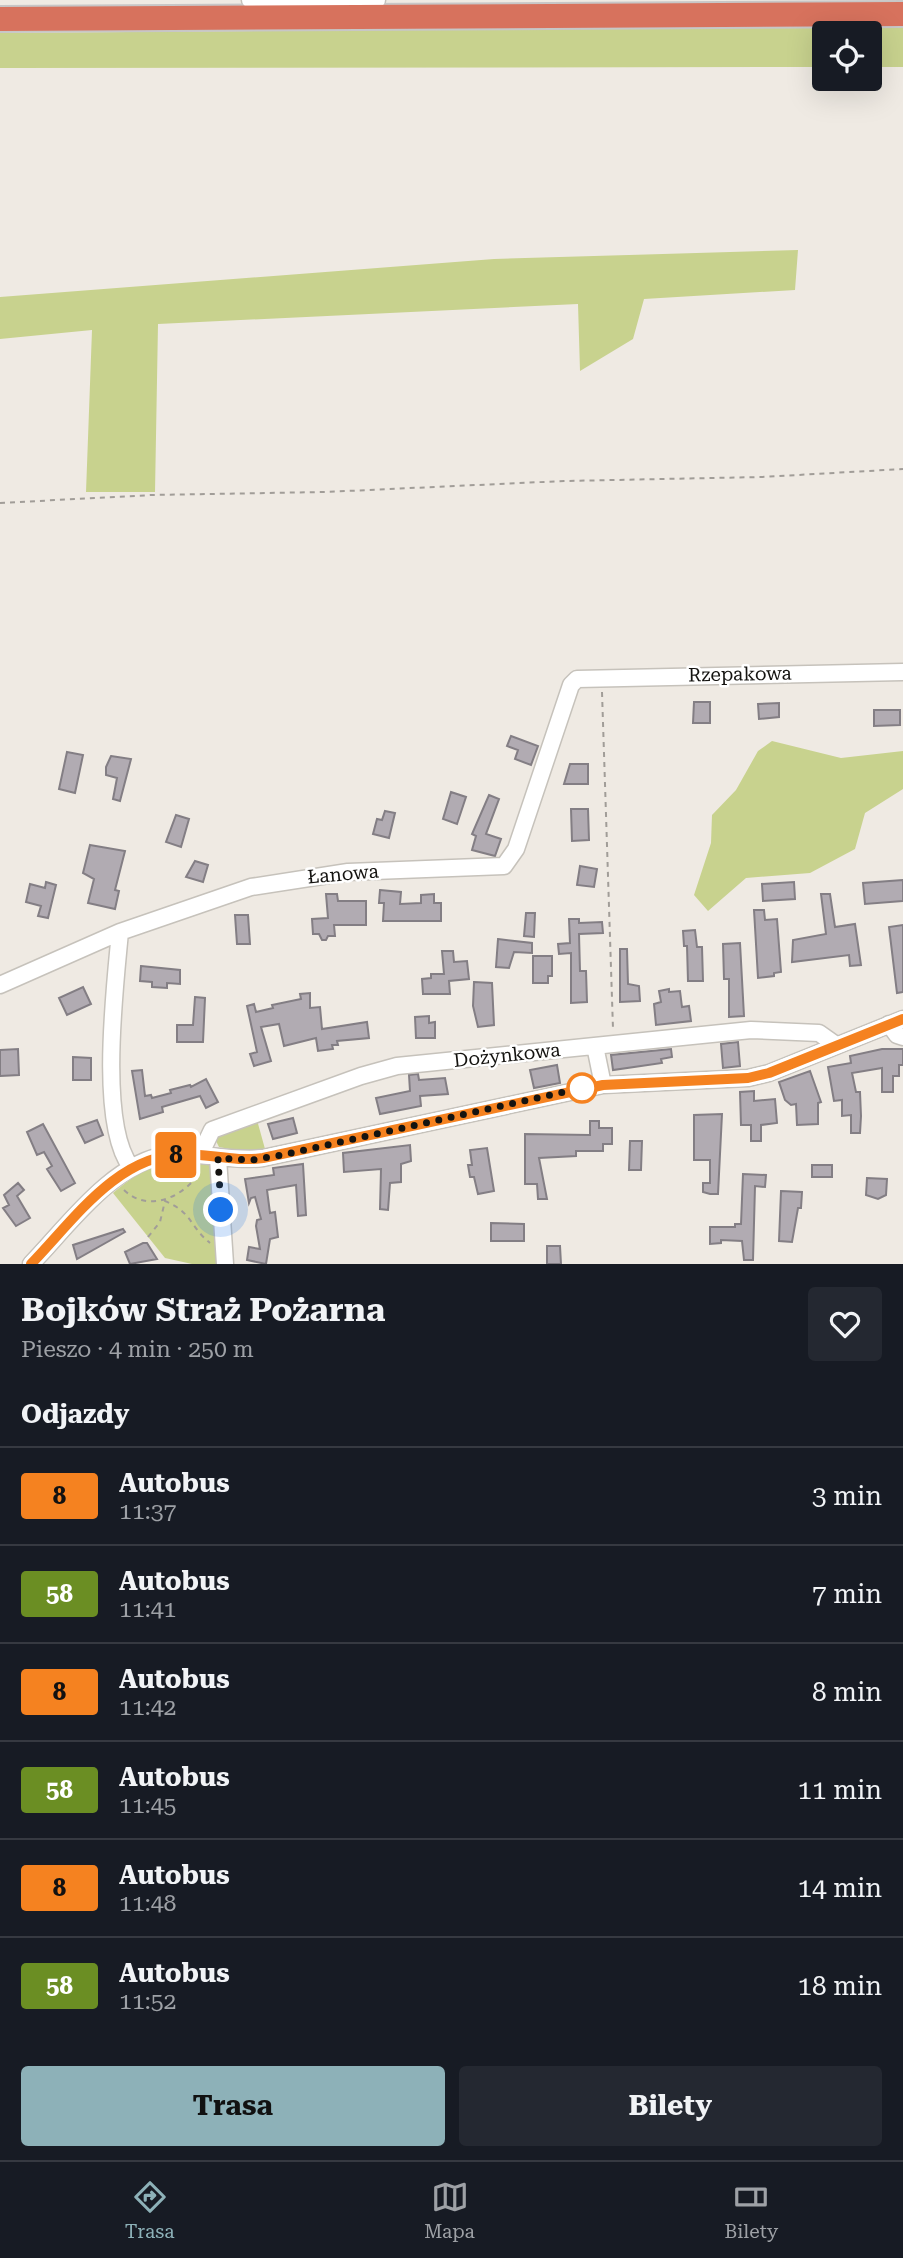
<!DOCTYPE html>
<html lang="pl">
<head>
<meta charset="utf-8">
<style>
  :root { --surface:#171b24; --page:#242831; --text:#f1f3f6; --muted:#9ea1a6; --line:#363941; --accent:#8db1b8 }
  body { margin:0; font-family:"Roboto Serif",serif; background:var(--page); color:var(--text); height:100vh; display:flex; flex-direction:column; font-size:26px; white-space:nowrap }
  * { box-sizing:border-box; margin:0 }
  p { font-size:23px; color:var(--muted) }
  .icon { flex:none; width:38px; height:38px; fill:none; stroke:currentColor; stroke-width:2; stroke-linecap:round; stroke-linejoin:round }
  .map { position:relative; height:1264px; overflow:hidden }
  .sheet { display:flex; flex-direction:column; background:var(--surface); flex:1 }
  .sheet>* { flex:none }
  .badge { padding:0 14px; border-radius:5px; font-size:24px; line-height:46px }
  .tools { position:absolute; left:812px; top:21px; display:grid; gap:14px }
  .tools a { display:grid; place-items:center; width:70px; height:70px; border-radius:7px; background:var(--surface); box-shadow:0 7px 28px #0002; font-size:35px }
  .you { position:absolute; width:35px; height:35px; margin:-18px; border:5px solid #fff; border-radius:50%; background:#1a73e8; box-shadow:0 0 0 10px #1a73e833 }
  .map>.badge { position:absolute; translate:-50% -50%; box-shadow:0 0 0 4px #fff }
  h2 { padding:0 21px; font-size:26px; line-height:63px }
  .round { display:grid; place-items:center; flex:none; width:74px; height:74px; border-radius:7px; background:var(--page) }
  .head { display:flex; align-items:center; justify-content:space-between; height:119px; padding:0 21px }
  h1 { font-size:33px; font-weight:700; line-height:52px }
  .cta { display:flex; gap:14px; margin-top:auto; padding:14px 21px }
  .cta a { flex:1; height:80px; border-radius:7px; background:var(--accent); color:#111; font-size:28px; font-weight:700; line-height:80px; text-align:center }
  .cta a+a { background:var(--page); color:var(--text) }
  ul { padding:0; list-style:none }
  li { display:flex; align-items:center; gap:21px; height:98px; padding:0 21px; border-top:2px solid var(--line) }
  li div { flex:1 }
  li b { display:block; font-size:26px }
  li em { font-style:normal }
  li .badge { min-width:77px; font-weight:700; text-align:center }
  .menu { display:flex; justify-content:space-around; align-items:center; height:98px; border-top:2px solid var(--line); background:var(--surface); font-size:19px; color:var(--muted) }
  .menu a { display:grid; justify-items:center; gap:4px }
  .menu .selected { color:var(--accent) }
  .map>svg:first-child { display:block }
  .green { fill:#c8d28e }
  .building { fill:#b1abb2; stroke:#837e84; stroke-width:2 }
  .lines { fill:none; stroke-linecap:round; stroke-linejoin:round }
  .minor-casing { stroke:#c6c2bb; stroke-width:19 }
  .highway-casing { stroke:#c7c6c6; stroke-width:28 }
  .path { stroke:#a19d98; stroke-width:2; stroke-dasharray:5 5; stroke-linecap:butt }
  .minor { stroke:#fff; stroke-width:16 }
  .highway { stroke:#d7725d; stroke-width:24 }
  .line-casing { stroke:#fff; stroke-width:16 }
  .line { stroke:#f58220; stroke-width:10 }
  .walk { stroke:#141310; stroke-width:7; stroke-dasharray:0 12.6 }
  .stop-dot { fill:#fff; stroke:#f58220; stroke-width:3.5 }
  .labels { text-anchor:middle; dominant-baseline:central; stroke-width:5; stroke-linejoin:round; paint-order:stroke }
  .street-label { font-size:19px; fill:#141310; stroke:#fff }
</style>
</head>
<body>
<div class="map">
<svg width="903" height="1264" viewBox="0 0 903 1264">
  <rect width="100%" height="100%" fill="#efeae3"/>
  <!-- green -->
  <path class="green" d="M903 26V67H870V33H824V67L0 68V33Z
    M798 250 795 290 644 299 633 339 580 371 578 304 158 324 155 492H86L92 330 0 339V297L494 259Z
    M772 741 841 758 903 751V789L865 813 855 849 810 873 746 878 708 911 694 895 711 843 712 815 736 790 758 751Z
    M257 1120 265 1149 240 1151 219 1147 215 1139 218 1135Z
    M186 1160 209 1162 217 1178 221 1264H192L165 1258 113 1193C138 1172 153 1163 186 1160Z"/>
  <!-- building -->
  <path class="building" d="M694 702H710V723H693Z
    M779 703V717L759 719 758 704Z
    M874 710H900V725L874 726Z
    M511 736 538 746 531 765 515 759 518 750 507 746Z
    M67 752 83 755 75 793 59 789Z
    M111 756 131 759 120 801 113 799 117 778 106 775V767Z
    M570 764H588V784H564Z
    M451 792 466 797 457 824 443 819Z
    M489 795 499 799 486 834 501 839 495 856 472 850 476 836 472 834Z
    M571 809H588L589 840 572 841Z
    M385 811 395 813 389 838 373 834 377 819 382 820Z
    M176 815 189 819 181 847 166 842Z
    M90 845 125 851 115 890 119 891 115 909 88 903 94 879 83 873Z
    M195 861 208 865 203 882 186 877Z
    M580 866 597 869 594 887 577 885Z
    M903 880V901L865 904 863 883Z
    M46 882 56 885 48 918 38 916 41 906 26 902 30 884 45 888Z
    M794 882 795 899 763 901 762 884Z
    M380 890 401 892 400 904 421 903V895L434 894V903H441V921H383L384 903H379Z
    M326 894H337L338 901H366V925H334L335 936H328L326 940H322L319 934H313L312 919 328 918Z
    M821 894H830L835 927 855 924 861 965 850 966 849 955 792 962 793 940 826 934Z
    M754 910H764L765 920 777 919 781 972 774 973V976L758 978Z
    M526 913H535L534 937 524 936Z
    M235 915H248L250 944H237Z
    M569 919H579V923L602 922 603 933 579 934 580 971H586L587 1002 571 1003V953L559 954 558 944 570 943Z
    M903 925V992L897 993 889 927Z
    M695 930 697 947H702L703 981H688L687 946H684L683 931Z
    M498 939 532 943V953L514 952 509 968 496 967Z
    M740 943 744 1016 729 1017V979H724L723 944Z
    M620 949H627L628 984 639 986 640 1001 620 1002Z
    M442 951H453L454 962 467 961 469 979 449 981 450 994H423L422 979 431 978V974H444Z
    M533 956H552V976H548V983H533Z
    M141 966 180 970V984L167 983V988L152 987V982L140 981Z
    M474 982 492 983 494 1025 478 1027 473 1006Z
    M83 987 91 1004 67 1015 59 998Z
    M669 989V992L680 991 682 1007 689 1006 691 1021 656 1025 654 1004 661 1002 659 991Z
    M310 993V1008L320 1007 322 1029 367 1022 369 1038 337 1041 338 1045H332L333 1049 318 1051 316 1038 284 1046 279 1024 261 1027 271 1061 254 1066 250 1054 257 1052 247 1006 254 1004 256 1012 273 1008 272 1005 301 999 300 994Z
    M195 997 205 998 203 1042H177V1025H193Z
    M429 1016V1023L435 1022V1038H416L415 1017Z
    M738 1042 740 1066 723 1068 721 1044Z
    M18 1049 19 1075 0 1076V1050Z
    M671 1049 672 1057 661 1059 662 1063 613 1070 611 1055Z
    M882 1049H903V1065H899V1076H893V1092H882V1068L852 1073 856 1092H860L861 1116 860 1133H851V1115L842 1116V1100L834 1101 828 1067 851 1063 850 1056Z
    M73 1057 91 1058V1080H73Z
    M557 1065 560 1083 534 1088 530 1070Z
    M142 1070 145 1096 151 1095 152 1098 171 1093 170 1090 190 1085 191 1087 206 1079 218 1102 206 1108 200 1096 162 1107 163 1112 140 1119 132 1071Z
    M810 1071 821 1102 818 1103V1124L797 1125 796 1104 791 1105 785 1100 779 1082Z
    M418 1074 419 1080 445 1078 448 1094 420 1096 421 1106 380 1114 376 1098 410 1091 409 1075Z
    M754 1091V1101L775 1099 777 1123 761 1125V1141H751V1125H741L740 1092Z
    M722 1114 718 1194H710L703 1192V1183H710V1160H694V1115Z
    M293 1118 297 1133 273 1139 268 1124Z
    M97 1120 103 1135 85 1143 77 1127Z
    M590 1121H599V1128H612V1144H603V1151H576V1156L539 1158 547 1199H538L537 1184H525V1134L590 1135Z
    M43 1124 75 1183 61 1191 47 1169 52 1166 44 1152 37 1155 27 1132Z
    M630 1141H642L641 1170H629Z
    M410 1145 411 1161 401 1164V1182L390 1183 388 1210 380 1209 381 1169 344 1172 343 1153Z
    M487 1148 494 1191 478 1194 474 1177H470L468 1165H472L470 1150Z
    M303 1164 306 1215 298 1216 296 1185 267 1190 270 1213 275 1212 278 1237 270 1239 266 1264 247 1260 249 1247 260 1249 256 1226 257 1220 261 1219 255 1197 251 1198 249 1203 245 1179 274 1175 273 1168Z
    M812 1165H832V1177H812Z
    M743 1174 766 1175 765 1187 755 1186 753 1260H744L742 1241 721 1240V1243L710 1244V1227H735V1224H741Z
    M867 1178 887 1179 886 1195 878 1199 866 1195Z
    M18 1183 24 1190 17 1196 30 1218 16 1226 3 1208 9 1205 4 1195Z
    M781 1191 802 1192 801 1208H798L792 1242 779 1241Z
    M491 1223 524 1224V1241H491Z
    M123 1229 125 1232 77 1259 73 1245Z
    M143 1243H147L157 1259 130 1264 125 1252Z
    M547 1246H560L561 1264H547Z"/>
  <g class="lines">
    <!-- minor casing -->
    <g class="minor-casing">
      <path id="minor" d="M250 0 324 7
        M314 7 377 0
        M120 932C115 987 98 1124 131 1167
        M0 985 120 932 251 887 348 872 504 866 516 849 571 685 577 679 903 672
        M889 1024 897 1035 903 1037
        M595 1046 603 1085
        M200 1155 212 1130 361 1076 397 1066 751 1030 819 1033 836 1045
        M218 1158 225 1264
        M31 1264C67 1227 113 1162 167 1155 199 1151 231 1162 263 1158L603 1085 748 1078 769 1073 903 1019"/>
    </g>
    <!-- highway casing -->
    <g class="highway-casing">
      <path id="highway" d="M0 19 903 14"/>
    </g>
    <!-- path -->
    <path class="path" d="M0 503 152 495 325 492 564 481 762 477 903 469
      M602 692 613 1029
      M124 1190C145 1210 174 1201 192 1182L194 1168
      M148 1237 160 1222 165 1201C192 1212 190 1227 210 1243"/>
    <!-- minor -->
    <use href="#minor" class="minor"/>
    <!-- highway -->
    <use href="#highway" class="highway"/>
  </g>
  <g class="lines">
    <!-- line casing -->
    <g class="line-casing">
      <path id="line" d="M31 1264C73 1221 117 1155 183 1154 210 1154 236 1162 263 1158L603 1085 748 1078 769 1073 903 1019"/>
    </g>
    <!-- line -->
    <use href="#line" class="line"/>
    <!-- walk -->
    <path class="walk" d="M221 1210 218 1158 252 1160 282 1155 582 1088"/>
  </g>
  <!-- markers -->
  <circle class="stop-dot" cx="582" cy="1088" r="14"/>
  <g class="labels">
    <!-- street labels -->
    <g class="street-label">
      <text transform="translate(740 674) rotate(-1)">Rzepakowa</text>
      <text transform="translate(343 874) rotate(-5)">Łanowa</text>
      <text transform="translate(507 1055) rotate(-6)">Dożynkowa</text>
    </g>
  </g>
</svg>
<div class="tools">
<a><svg class="icon" aria-label="locate" viewBox="0 0 24 24"><circle cx="12" cy="12" r="6"/><path d="M12 2v4M12 18v4M2 12h4M18 12h4"/></svg></a>
</div>
<div class="you" style="left:221px;top:1210px"></div>
<b class="badge" style="left:176px;top:1155px;background:#f58220;color:#111">8</b>
</div>
<section class="sheet">
<div class="head"><div><h1>Bojków Straż Pożarna</h1><p>Pieszo · 4 min · 250 m</p></div><a class="round"><svg class="icon" aria-label="heart" viewBox="0 0 24 24"><path d="M12 20l-8-8c-3-5 5-10 8-4 3-6 11-1 8 4z"/></svg></a></div>
<h2>Odjazdy</h2>
<ul>
<li><span class="badge" style="background:#f58220;color:#111">8</span><div><b>Autobus</b><p>11:37</p></div><em>3 min</em></li>
<li><span class="badge" style="background:#6b8e23;color:#fff">58</span><div><b>Autobus</b><p>11:41</p></div><em>7 min</em></li>
<li><span class="badge" style="background:#f58220;color:#111">8</span><div><b>Autobus</b><p>11:42</p></div><em>8 min</em></li>
<li><span class="badge" style="background:#6b8e23;color:#fff">58</span><div><b>Autobus</b><p>11:45</p></div><em>11 min</em></li>
<li><span class="badge" style="background:#f58220;color:#111">8</span><div><b>Autobus</b><p>11:48</p></div><em>14 min</em></li>
<li><span class="badge" style="background:#6b8e23;color:#fff">58</span><div><b>Autobus</b><p>11:52</p></div><em>18 min</em></li>
</ul>
<div class="cta"><a>Trasa</a><a>Bilety</a></div>
</section>
<nav class="menu">
<a class="selected"><svg class="icon" aria-label="directions" viewBox="0 0 24 24"><path d="M12 3l9 9-9 9-9-9zM9 14v-3h6M13 9l2 2-2 2"/></svg>Trasa</a>
<a><svg class="icon" aria-label="map" viewBox="0 0 24 24"><path d="M3 6l6-2 6 2 6-2v14l-6 2-6-2-6 2zM9 4v14M15 6v14"/></svg>Mapa</a>
<a><svg class="icon" aria-label="tickets" viewBox="0 0 24 24"><path d="M3 7h18v10H3zM15 7v10"/></svg>Bilety</a>
</nav>
</body>
</html>
